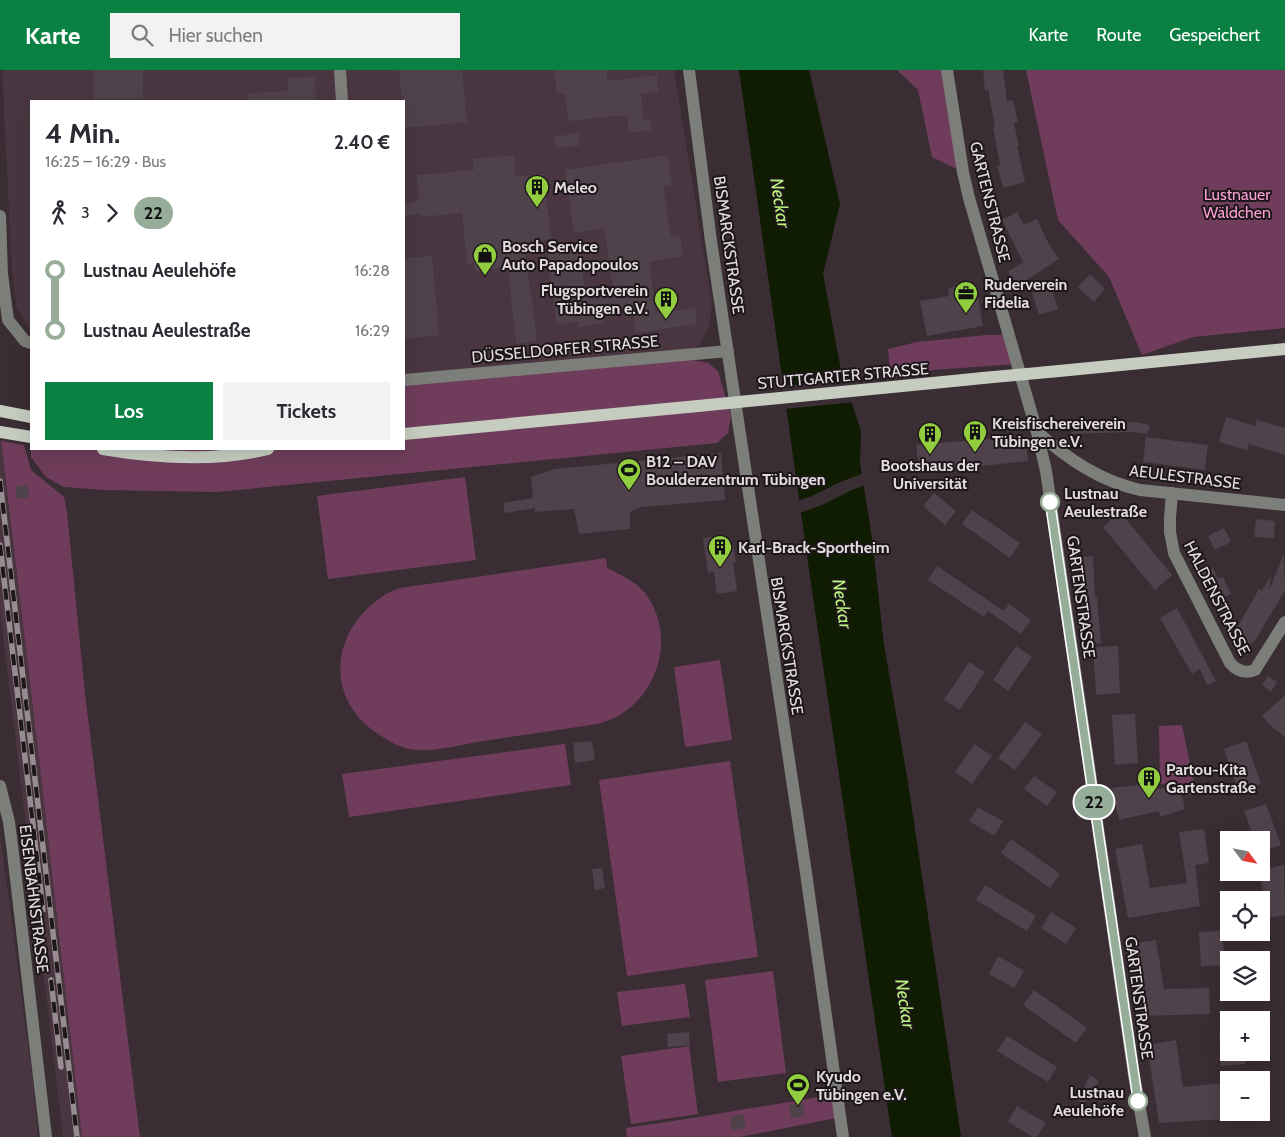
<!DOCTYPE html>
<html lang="de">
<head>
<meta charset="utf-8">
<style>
  :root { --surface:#fff; --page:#f2f2f3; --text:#2b2b33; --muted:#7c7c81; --accent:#0b8043 }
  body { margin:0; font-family:Cabin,sans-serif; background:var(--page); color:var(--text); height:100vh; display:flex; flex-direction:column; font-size:19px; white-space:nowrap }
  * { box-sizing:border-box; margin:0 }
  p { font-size:16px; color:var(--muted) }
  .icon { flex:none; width:28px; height:28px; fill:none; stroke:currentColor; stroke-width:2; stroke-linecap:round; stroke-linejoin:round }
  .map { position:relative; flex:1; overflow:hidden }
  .sheet { position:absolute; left:30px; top:30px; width:375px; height:350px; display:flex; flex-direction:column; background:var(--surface); border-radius:0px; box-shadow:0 5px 20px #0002 }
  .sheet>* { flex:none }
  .badge { padding:0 10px; border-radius:16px; font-size:18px; line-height:32px }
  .needle { width:32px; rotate:122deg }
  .buttons { position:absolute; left:1220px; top:761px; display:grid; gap:10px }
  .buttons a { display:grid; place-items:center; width:50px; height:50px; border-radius:0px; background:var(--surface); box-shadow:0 5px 20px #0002; font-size:25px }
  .map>.badge { position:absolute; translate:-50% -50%; box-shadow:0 0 0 2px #fff }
  .legs { display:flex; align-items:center; gap:8px; height:55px; padding:0 15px; font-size:16px }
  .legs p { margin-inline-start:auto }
  .overview { display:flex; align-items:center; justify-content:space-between; height:85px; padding:0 15px }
  h1 { font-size:28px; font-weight:700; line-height:38px }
  .cta { display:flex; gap:10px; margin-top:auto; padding:10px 15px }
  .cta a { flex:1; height:58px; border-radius:0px; background:var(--accent); color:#fff; font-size:20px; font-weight:700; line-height:58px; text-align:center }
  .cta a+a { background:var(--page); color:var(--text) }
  ul { padding:0 15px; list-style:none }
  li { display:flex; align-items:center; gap:18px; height:60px; font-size:19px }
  li i { display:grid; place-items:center; width:8px; height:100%; margin:0 6px; background:currentColor }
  li i::after { content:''; width:12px; height:12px; margin:-6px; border:4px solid; border-radius:50%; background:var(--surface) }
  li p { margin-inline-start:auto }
  li:first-child i { background:linear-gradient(#0000 50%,currentColor 0) }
  li:last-child i { background:linear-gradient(currentColor 50%,#0000 0) }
  header { display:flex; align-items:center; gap:30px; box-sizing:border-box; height:70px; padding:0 25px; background:var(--accent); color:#fff }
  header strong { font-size:24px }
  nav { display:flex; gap:28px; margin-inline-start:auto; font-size:18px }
  .search { width:350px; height:45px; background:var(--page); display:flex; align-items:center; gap:12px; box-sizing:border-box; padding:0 18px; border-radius:0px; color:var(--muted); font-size:19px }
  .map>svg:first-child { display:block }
  .built { fill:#493640 }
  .green { fill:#6f3d5b }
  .water { fill:#101c02 }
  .pier { fill:#3a2d34 }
  .building { fill:#50424a }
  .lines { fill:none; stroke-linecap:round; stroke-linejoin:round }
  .minor { stroke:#7c7f79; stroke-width:12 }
  .major { stroke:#c6cdc0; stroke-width:12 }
  .rail-casing { stroke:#978c91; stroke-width:5.5 }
  .rail { stroke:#1d171a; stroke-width:4; stroke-dasharray:11; stroke-linecap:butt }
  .major-bridge { stroke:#c6cdc0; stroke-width:12 }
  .line-1-casing { stroke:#fff; stroke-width:11 }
  .line-1 { stroke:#95ad99; stroke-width:8 }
  .stop-1-dot { fill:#fff; stroke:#95ad99; stroke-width:2.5 }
  .labels { text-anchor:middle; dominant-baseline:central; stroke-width:4; stroke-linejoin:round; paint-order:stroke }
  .poi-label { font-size:16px; font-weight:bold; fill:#e4dbdf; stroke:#1d171a; text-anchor:start }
  .park-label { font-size:16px; fill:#fa9fd4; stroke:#1d171a }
  .street-label { font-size:16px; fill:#e4dbdf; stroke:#1d171a }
  .stop-label { font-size:16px; font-weight:bold; fill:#e4dbdf; stroke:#1d171a; text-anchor:start }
  .water-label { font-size:18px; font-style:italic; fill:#bbf27d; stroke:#1d171a }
</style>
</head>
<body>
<header>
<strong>Karte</strong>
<div class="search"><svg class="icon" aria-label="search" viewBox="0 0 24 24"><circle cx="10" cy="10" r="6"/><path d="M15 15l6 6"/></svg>Hier suchen</div>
<nav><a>Karte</a><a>Route</a><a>Gespeichert</a></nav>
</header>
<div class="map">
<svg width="1285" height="1067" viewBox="0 0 1285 1067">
  <rect width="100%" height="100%" fill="#3a2d34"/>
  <!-- built -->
  <path class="built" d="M2 0H674L712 235 709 256 699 275 689 281 404 304V31H31V259L28 257 17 238 12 200Z
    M0 367 40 697 82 1067H63L0 540Z
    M0 764 33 1012 38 1067H0Z"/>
  <!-- green -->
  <path class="green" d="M897 0H947L963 102 932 87 918 20Z
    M1026 0H1285V258L1193 267 1142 285 1109 207 1058 150Z
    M987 265H1008L1017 294 890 303 888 279 917 272Z
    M693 290 708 293 718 301 731 346 728 363 717 373 217 422 104 420 64 417 46 407 31 387V379H404V315Z
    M1 371 24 375 31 400 64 427 67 442 85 624 140 1067H82L40 697Z
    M465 407 476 490 328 509 317 426Z
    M606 488 607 498C621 505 635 511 645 523 681 570 653 642 597 654 557 660 517 666 477 672 455 676 428 684 405 678 395 675 385 669 375 662 331 631 329 575 368 538 378 529 387 522 400 518Z
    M720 590 732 670 685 677 674 597Z
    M1182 655 1196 723 1186 726 1180 715 1160 714 1159 656Z
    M565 674 571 715 349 747 342 704Z
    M730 691 758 887 627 906 599 710Z
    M773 901 786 1003 718 1012 705 910Z
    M685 914 690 947 622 956 617 922Z
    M689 976 698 1044 631 1054 621 986Z
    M831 1025 836 1048 740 1067H627L626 1058 686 1049Z"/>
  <!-- water -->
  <path class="water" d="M739 0H809L840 134 823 204 841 300 861 361 860 392 872 468 884 575 908 712 961 1067H892L809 500Z"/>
  <!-- pier -->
  <path class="pier" d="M847 310 854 332 785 339 782 316Z
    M864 403 866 415 852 420 822 435 799 443 797 431 812 426 838 413Z"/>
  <!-- building -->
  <path class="building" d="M94 0H143V29H94Z
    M399 0H462L467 52 404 58V31H402Z
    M554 0H607V11L657 5 658 22 641 24 644 51 651 50 652 60 629 63 627 45 568 51 565 23 557 24Z
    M983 0H1003L1007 31 1013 30 1018 52 1014 53 1019 76H1017L1025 112 1003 118 997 95H1000L993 57H995L988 20 985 21Z
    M315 7 316 31H248L247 23 288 21 287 8Z
    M578 63 580 75 556 78 554 67Z
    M514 85 516 107 544 104 551 169 524 172 537 271 516 274 508 197 475 201 474 193 467 194 462 143 421 147 420 144 404 146V133L419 131 417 105 474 100 473 89Z
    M668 85 672 114 663 116 671 166 680 165 683 186 649 192 656 243 695 238 697 254 636 263 633 238 603 242 604 253 578 257V251L557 255 546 179 578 174 585 221 613 217 604 158 574 163 565 100Z
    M1017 142 1024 155 1037 149 1046 169 1059 189 1017 216 1008 202 1023 192 1002 150Z
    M432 186 439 265 404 269V188Z
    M1090 204 1105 219 1094 232 1078 217Z
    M970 214 972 226 978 225 983 256 927 266 920 231 949 226 948 218Z
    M1051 216 1058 239 1039 245 1032 223Z
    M1226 347 1255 356 1257 350 1285 358V385L1249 374 1247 380 1219 372Z
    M1136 352 1150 355 1147 364 1132 362 1070 364 1081 354Z
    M1146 367 1208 375 1205 400 1143 392Z
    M996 368 997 375 1026 371 1028 391 954 399V395L919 399 916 375Z
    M721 383 725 430 642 437 630 442V459L579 464 574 439 535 442V438L505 443 503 433 533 428 531 407 555 399Z
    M28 415 29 427 17 429 15 417Z
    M934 423 956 441 945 455 923 436Z
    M972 440 1020 473 1010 488 962 454Z
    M1120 442 1172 505 1155 520 1103 457Z
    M1256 449 1275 451 1274 468 1254 467Z
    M1224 458 1231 472 1215 480 1208 466Z
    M726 465 727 476 733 475 736 493H733L737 521 717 524 714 502 708 503 703 468Z
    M1284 483 1285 520 1255 571 1240 579 1216 539 1218 538 1202 503 1213 498 1218 509 1223 507 1231 524 1224 528 1238 556 1259 519 1262 521 1271 506 1269 521Z
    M1093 486 1095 527H1097L1101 573 1089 574 1081 487Z
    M937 496 1004 541 1009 534 1031 550 1021 564 988 541 984 547 928 510Z
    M1177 538 1216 611 1207 615 1200 599 1192 604 1160 548Z
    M1016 576 1032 587 1008 621 993 610Z
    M1118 576 1120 623 1096 625 1093 577Z
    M969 592 985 602 960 640 944 630Z
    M1268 606 1277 612 1271 622 1262 615Z
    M1285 625V667L1273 658 1262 646Z
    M1135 644 1138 693 1115 695 1112 645Z
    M1025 652 1042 664 1015 700 998 688Z
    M592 671 595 690 575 693 573 673Z
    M1246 671 1261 714 1239 722 1224 679Z
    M975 674 992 686 972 714 955 702Z
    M1034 706 1057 722 1047 736 1024 719Z
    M1155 713 1157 719 1180 715 1185 739 1160 747 1159 741 1119 750 1112 718Z
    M1266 734 1281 775 1261 782V770H1255L1244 741Z
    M978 737 1003 751 994 766 969 751Z
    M1204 759 1209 793 1195 795 1200 836 1128 848 1115 779 1142 774 1150 818 1187 813 1179 762Z
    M1011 769 1060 804 1050 818 1001 783Z
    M1284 795 1285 845 1269 848 1259 802H1261V800Z
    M602 798 605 818 595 820 592 799Z
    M985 815 1036 846 1027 861 976 830Z
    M1051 842 1076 858 1066 874 1041 858Z
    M1222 861 1225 895 1201 896 1199 862Z
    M1156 870 1164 919 1209 918 1210 944 1142 946 1137 911 1133 912 1127 874Z
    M998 886 1024 901 1014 918 989 904Z
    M1034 920 1087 958 1076 973 1023 935Z
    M1229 961V982H1244L1245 994 1221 996 1219 962Z
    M689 962 690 975 668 977 667 964Z
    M1007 966 1057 997 1048 1012 997 981Z
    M1176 970 1183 1017 1225 1013 1226 1049 1159 1053 1147 975Z
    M1090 1005 1099 1011 1084 1034 1078 1031Z
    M803 1033 805 1046 791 1048 789 1035Z
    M1017 1036 1046 1053 1037 1067H1033L1008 1052Z
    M743 1044 746 1058 732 1060 730 1047Z"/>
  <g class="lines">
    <!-- minor -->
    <path class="minor" d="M340 0 342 31
      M689 0 711 171 806 803 843 1067
      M947 0 963 102 969 128 1037 362 1046 401 1134 1005 1145 1067
      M0 146 2 204 8 250 25 271 31 273
      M404 310 728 281
      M1037 362C1068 389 1100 411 1140 420L1285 435
      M1172 423 1170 448V462L1174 483 1230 593C1237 601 1245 604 1255 600L1285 552
      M0 716 9 752 13 783 46 1067"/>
    <!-- major -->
    <path class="major" d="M1059 301 1285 279
      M943 312 983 308
      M0 341 31 347
      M0 362 31 367
      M404 364 698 336
      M103 379C156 388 215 392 268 379"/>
    <!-- rail casing -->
    <g class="rail-casing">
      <path id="rail" d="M0 411 77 1067
        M0 475 43 840
        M51 910 61 997"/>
    </g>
    <!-- rail -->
    <use href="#rail" class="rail"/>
    <!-- major-bridge -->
    <path class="major-bridge" d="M983 308 1059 301
      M698 336 943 312"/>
  </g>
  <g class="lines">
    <!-- line-1 casing -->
    <g class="line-1-casing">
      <path id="line-1" d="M1050 432 1138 1031"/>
    </g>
    <!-- line-1 -->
    <use href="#line-1" class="line-1"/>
  </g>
  <!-- icons -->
  <defs>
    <g id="building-pin" transform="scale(1.25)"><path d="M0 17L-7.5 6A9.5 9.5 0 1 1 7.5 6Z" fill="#91cd3f" stroke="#1d171a"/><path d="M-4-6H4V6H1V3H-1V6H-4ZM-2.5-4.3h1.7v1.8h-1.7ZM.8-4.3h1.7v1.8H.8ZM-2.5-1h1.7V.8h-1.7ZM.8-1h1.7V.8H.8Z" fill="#111"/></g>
    <g id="shop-pin" transform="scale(1.25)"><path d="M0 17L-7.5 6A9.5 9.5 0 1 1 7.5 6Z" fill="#91cd3f" stroke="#1d171a"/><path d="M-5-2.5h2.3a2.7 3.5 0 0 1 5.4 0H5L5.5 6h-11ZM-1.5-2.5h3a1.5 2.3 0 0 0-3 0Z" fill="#111"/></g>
    <g id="office-pin" transform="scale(1.25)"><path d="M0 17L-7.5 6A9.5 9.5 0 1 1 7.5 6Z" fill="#91cd3f" stroke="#1d171a"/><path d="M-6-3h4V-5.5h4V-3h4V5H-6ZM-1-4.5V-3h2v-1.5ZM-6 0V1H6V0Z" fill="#111"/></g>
    <g id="stadium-pin" transform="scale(1.25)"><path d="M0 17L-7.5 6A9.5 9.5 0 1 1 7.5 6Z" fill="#91cd3f" stroke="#1d171a"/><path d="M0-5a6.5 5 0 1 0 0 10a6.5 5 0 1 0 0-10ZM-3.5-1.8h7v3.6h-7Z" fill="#111"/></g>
  </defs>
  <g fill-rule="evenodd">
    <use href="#building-pin" x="537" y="117"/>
    <use href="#shop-pin" x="485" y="185"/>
    <use href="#office-pin" x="966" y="223"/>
    <use href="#building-pin" x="666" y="229"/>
    <use href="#building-pin" x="975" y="362"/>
    <use href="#building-pin" x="930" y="364"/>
    <use href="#stadium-pin" x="629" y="400"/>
    <use href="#building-pin" x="720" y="477"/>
    <use href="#building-pin" x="1149" y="708"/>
    <use href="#stadium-pin" x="798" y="1015"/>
  </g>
  <!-- markers -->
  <g class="stop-1-dot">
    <circle cx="1050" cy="432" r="9"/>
    <circle cx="1138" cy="1031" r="9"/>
  </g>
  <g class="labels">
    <!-- poi labels -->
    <g class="poi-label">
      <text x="554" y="117">Meleo</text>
      <text x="502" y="176">Bosch Service<tspan x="502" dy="18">Auto Papadopoulos</tspan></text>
      <text x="984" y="214">Ruderverein<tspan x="984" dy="18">Fidelia</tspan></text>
      <text x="648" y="220" text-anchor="end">Flugsportverein<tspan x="648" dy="18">Tübingen e.V.</tspan></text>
      <text x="992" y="353">Kreisfischereiverein<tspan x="992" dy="18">Tübingen e.V.</tspan></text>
      <text x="646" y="391">B12 – DAV<tspan x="646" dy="18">Boulderzentrum Tübingen</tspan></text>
      <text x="930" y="395" text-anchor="middle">Bootshaus der<tspan x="930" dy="18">Universität</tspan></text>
      <text x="738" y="477">Karl-Brack-Sportheim</text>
      <text x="1166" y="699">Partou-Kita<tspan x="1166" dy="18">Gartenstraße</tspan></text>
      <text x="816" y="1006">Kyudo<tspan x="816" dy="18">Tübingen e.V.</tspan></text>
    </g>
    <!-- park labels -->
    <g class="park-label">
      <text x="1237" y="124">Lustnauer<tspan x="1237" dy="18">Wäldchen</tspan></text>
    </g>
    <!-- street labels -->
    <g class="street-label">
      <text transform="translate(990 132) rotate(76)">GARTENSTRASSE</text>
      <text transform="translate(729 175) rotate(82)">BISMARCKSTRASSE</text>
      <text transform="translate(565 279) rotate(-5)">DÜSSELDORFER STRASSE</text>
      <text transform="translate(843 306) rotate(-5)">STUTTGARTER STRASSE</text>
      <text transform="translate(1185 407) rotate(7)">AEULESTRASSE</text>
      <text transform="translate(1081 527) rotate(82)">GARTENSTRASSE</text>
      <text transform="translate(1217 528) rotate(63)">HALDENSTRASSE</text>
      <text transform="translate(787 576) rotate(81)">BISMARCKSTRASSE</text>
      <text transform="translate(34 829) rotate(83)">EISENBAHNSTRASSE</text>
      <text transform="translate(1139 928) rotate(82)">GARTENSTRASSE</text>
    </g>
    <!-- stop labels -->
    <g class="stop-label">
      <text x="1064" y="423">Lustnau<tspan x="1064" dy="18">Aeulestraße</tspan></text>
      <text x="1124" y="1022" text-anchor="end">Lustnau<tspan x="1124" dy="18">Aeulehöfe</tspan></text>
    </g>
    <!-- water labels -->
    <g class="water-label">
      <text transform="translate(780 133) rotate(81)">Neckar</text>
      <text transform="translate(842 534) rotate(81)">Neckar</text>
      <text transform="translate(905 934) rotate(81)">Neckar</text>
    </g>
  </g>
</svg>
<div class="buttons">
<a><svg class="needle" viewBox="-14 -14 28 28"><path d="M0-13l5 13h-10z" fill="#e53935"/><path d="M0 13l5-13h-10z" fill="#7c7c81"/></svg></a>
<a><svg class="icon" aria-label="locate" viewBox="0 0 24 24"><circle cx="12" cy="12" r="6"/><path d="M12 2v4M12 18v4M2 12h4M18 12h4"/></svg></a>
<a><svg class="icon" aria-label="layers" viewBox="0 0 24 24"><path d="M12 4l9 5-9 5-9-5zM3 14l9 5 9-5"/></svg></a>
<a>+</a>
<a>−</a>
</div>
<b class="badge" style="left:1094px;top:732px;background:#95ad99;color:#111">22</b>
<section class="sheet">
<div class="overview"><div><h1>4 Min.</h1><p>16:25 – 16:29 · Bus</p></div><b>2.40 €</b></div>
<div class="legs"><svg class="icon" aria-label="walk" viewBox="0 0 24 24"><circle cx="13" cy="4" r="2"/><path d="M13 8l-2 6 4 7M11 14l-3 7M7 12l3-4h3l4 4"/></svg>3<svg class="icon" aria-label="forward" viewBox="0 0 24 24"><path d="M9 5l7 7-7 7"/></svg><b class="badge" style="background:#95ad99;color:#111">22</b></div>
<ul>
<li><i style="color:#95ad99"></i><b>Lustnau Aeulehöfe</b><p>16:28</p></li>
<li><i style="color:#95ad99"></i><b>Lustnau Aeulestraße</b><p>16:29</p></li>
</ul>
<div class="cta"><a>Los</a><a>Tickets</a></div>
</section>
</div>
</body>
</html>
